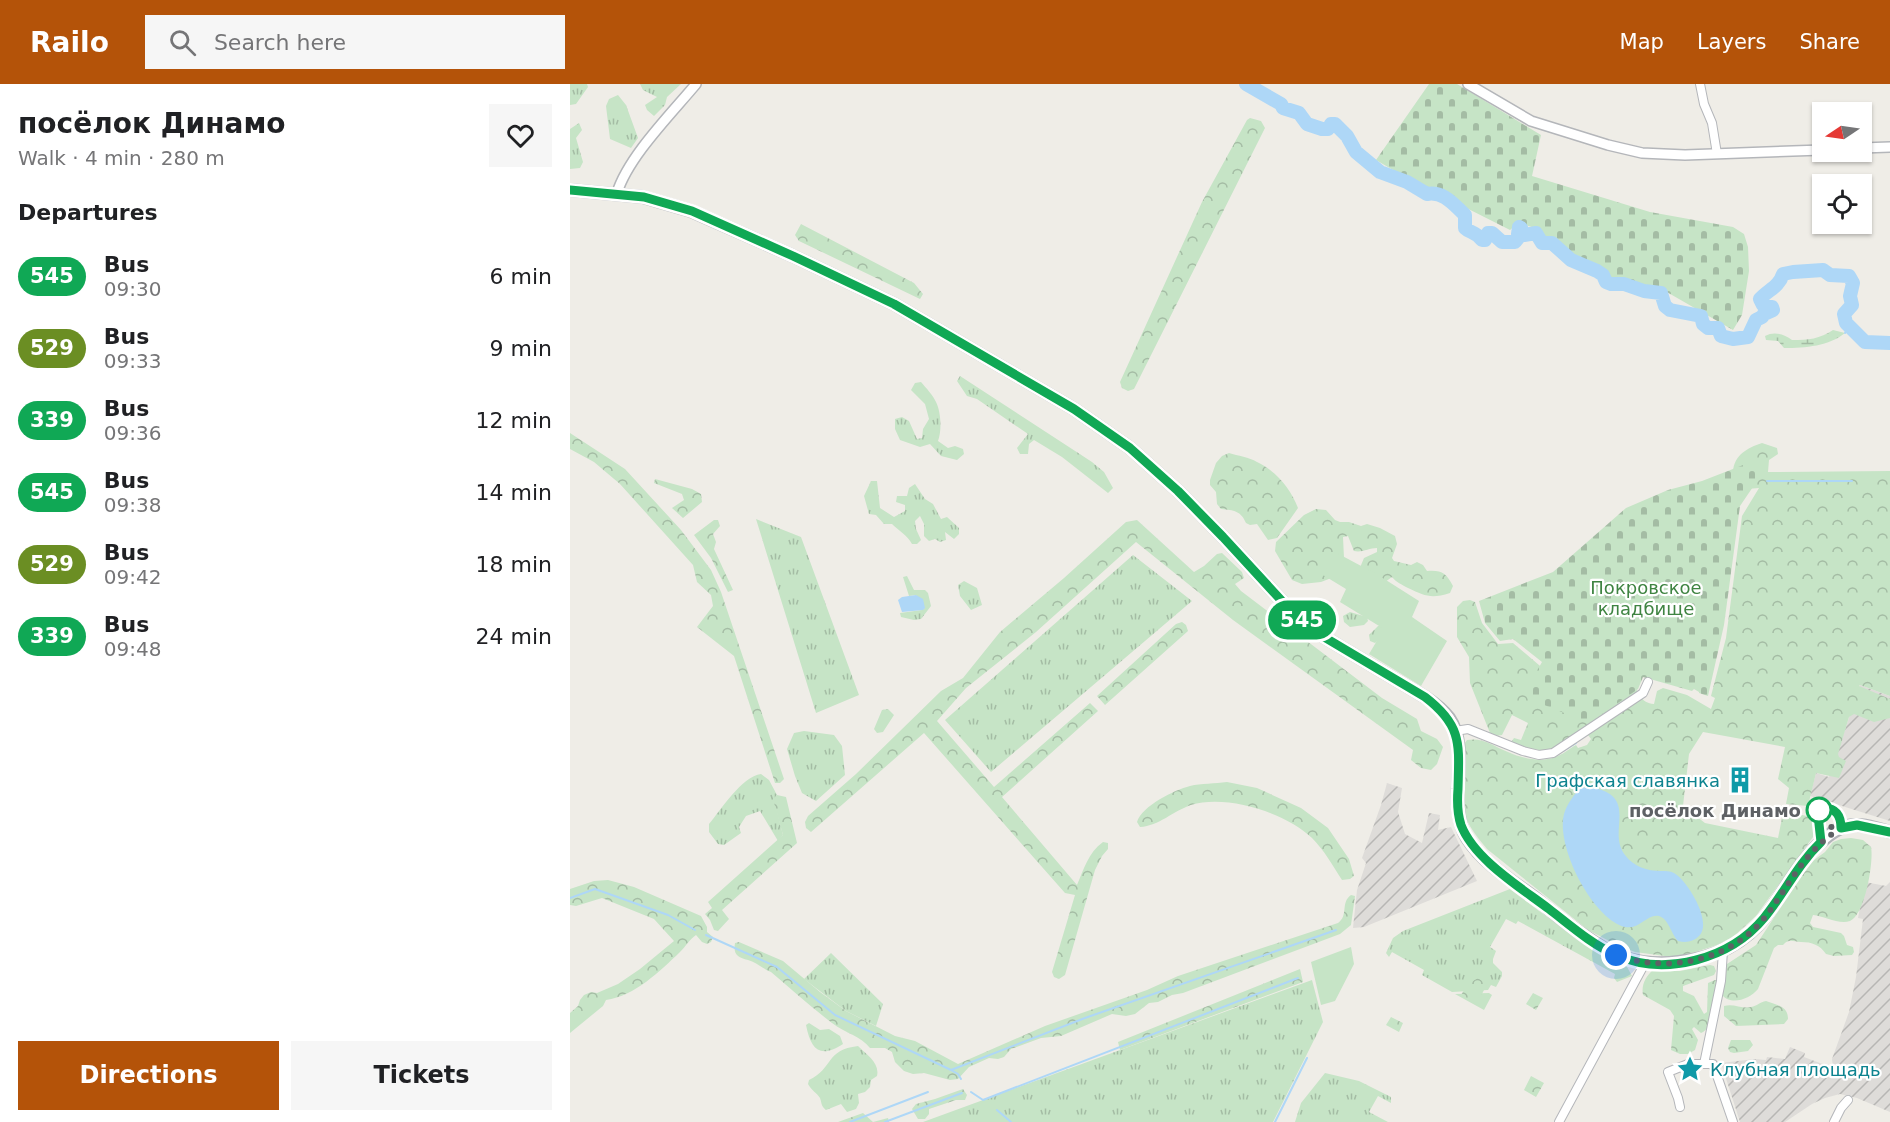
<!DOCTYPE html>
<html lang="en">
<head>
<meta charset="utf-8">
<style>
  :root { --surface:#fff; --page:#f6f6f6; --text:#202124; --muted:#757577; --accent:#b45309 }
  body { margin:0; font-family:"DejaVu Sans",sans-serif; background:var(--page); color:var(--text); height:100vh; display:flex; flex-direction:column; font-size:22px; white-space:nowrap }
  * { box-sizing:border-box; margin:0 }
  p { font-size:20px; color:var(--muted) }
  .icon { flex:none; width:33px; height:33px; fill:none; stroke:currentColor; stroke-width:2; stroke-linecap:round; stroke-linejoin:round }
  .map { position:relative; flex:1; overflow:hidden }
  .sheet { display:flex; flex-direction:column; background:var(--surface); width:570px }
  .sheet>* { flex:none }
  .badge { padding:0 12px; border-radius:20px; font-size:21px; line-height:39px }
  .needle { width:39px; rotate:257deg }
  .fabs { position:absolute; left:1242px; top:18px; display:grid; gap:12px }
  .fabs a { display:grid; place-items:center; width:60px; height:60px; border-radius:0px; background:var(--surface); box-shadow:0 2px 4px #0004; font-size:30px }
  .you { position:absolute; width:30px; height:30px; margin:-15px; border:4px solid #fff; border-radius:50%; background:#1a73e8; box-shadow:0 0 0 9px #1a73e833 }
  .map>.badge { position:absolute; translate:-50% -50%; box-shadow:0 0 0 3px #fff }
  h2 { padding:0 18px; font-size:22px; line-height:54px }
  .round { display:grid; place-items:center; flex:none; width:63px; height:63px; border-radius:0px; background:var(--page) }
  .headline { display:flex; align-items:center; justify-content:space-between; height:102px; padding:0 18px }
  h1 { font-size:28px; font-weight:800; line-height:45px }
  .action { display:flex; gap:12px; margin-top:auto; padding:12px 18px }
  .action a { flex:1; height:69px; border-radius:0px; background:var(--accent); color:#fff; font-size:24px; font-weight:800; line-height:69px; text-align:center }
  .action a+a { background:var(--page); color:var(--text) }
  ul { padding:0; list-style:none }
  li { display:flex; align-items:center; gap:18px; height:72px; padding:0 18px }
  li div { flex:1 }
  li b { display:block; font-size:22px }
  li em { font-style:normal }
  li .badge { min-width:66px; font-weight:700; text-align:center }
  header { display:flex; align-items:center; gap:36px; box-sizing:border-box; height:84px; padding:0 30px; background:var(--accent); color:#fff }
  header strong { font-size:28px }
  nav { display:flex; gap:33px; margin-inline-start:auto; font-size:21px }
  .search { width:420px; height:54px; background:var(--page); display:flex; align-items:center; gap:15px; box-sizing:border-box; padding:0 21px; border-radius:0px; color:var(--muted); font-size:22px }
  main { display:flex; flex:1; min-height:0 }
  .map>svg:first-child { display:block }
  .industrial { fill:url(#industrial-furrows) }
  .grass { fill:url(#grass-tufts) }
  .forest { fill:url(#forest-crowns) }
  .wetland { fill:url(#wetland-marsh) }
  .cemetery { fill:url(#cemetery-stones) }
  .garden { fill:#c6e4c6 }
  .water { fill:#aed7f7 }
  .lines { fill:none; stroke-linecap:round; stroke-linejoin:round }
  .stream { stroke:#aed7f7; stroke-width:2 }
  .river { stroke:#aed7f7; stroke-width:14 }
  .minor-casing { stroke:#b4b6ba; stroke-width:10 }
  .tertiary-casing { stroke:#b4b6ba; stroke-width:12 }
  .secondary-casing { stroke:#b3b5ba; stroke-width:14 }
  .minor { stroke:#fff; stroke-width:8 }
  .tertiary { stroke:#fff; stroke-width:9 }
  .secondary { stroke:#fff; stroke-width:10 }
  .line-casing { stroke:#fff; stroke-width:14 }
  .line { stroke:#10a855; stroke-width:9 }
  .walk { stroke:#5e6165; stroke-width:6; stroke-dasharray:0 10.8 }
  .stop-dot { fill:#fff; stroke:#10a855; stroke-width:3 }
  .labels { text-anchor:middle; dominant-baseline:central; stroke-width:4.5; stroke-linejoin:round; paint-order:stroke }
  .park-label { font-size:18px; fill:#3f8442; stroke:#fff }
  .culture-label { font-size:18px; fill:#0d838f; stroke:#fff; text-anchor:end }
  .stop-label { font-size:18px; font-weight:bold; fill:#5e6165; stroke:#fff; text-anchor:end }
</style>
</head>
<body>
<header>
<strong>Railo</strong>
<div class="search"><svg class="icon" aria-label="search" viewBox="0 0 24 24"><circle cx="10" cy="10" r="6"/><path d="M15 15l6 6"/></svg>Search here</div>
<nav><a>Map</a><a>Layers</a><a>Share</a></nav>
</header>
<main>
<section class="sheet">
<div class="headline"><div><h1>посёлок Динамо</h1><p>Walk · 4 min · 280 m</p></div><a class="round"><svg class="icon" aria-label="heart" viewBox="0 0 24 24"><path d="M12 20l-8-8c-3-5 5-10 8-4 3-6 11-1 8 4z"/></svg></a></div>
<h2>Departures</h2>
<ul>
<li><span class="badge" style="background:#10a855;color:#fff">545</span><div><b>Bus</b><p>09:30</p></div><em>6 min</em></li>
<li><span class="badge" style="background:#6b8e23;color:#fff">529</span><div><b>Bus</b><p>09:33</p></div><em>9 min</em></li>
<li><span class="badge" style="background:#10a855;color:#fff">339</span><div><b>Bus</b><p>09:36</p></div><em>12 min</em></li>
<li><span class="badge" style="background:#10a855;color:#fff">545</span><div><b>Bus</b><p>09:38</p></div><em>14 min</em></li>
<li><span class="badge" style="background:#6b8e23;color:#fff">529</span><div><b>Bus</b><p>09:42</p></div><em>18 min</em></li>
<li><span class="badge" style="background:#10a855;color:#fff">339</span><div><b>Bus</b><p>09:48</p></div><em>24 min</em></li>
</ul>
<div class="action"><a>Directions</a><a>Tickets</a></div>
</section>
<div class="map">
<svg width="1320" height="1038" viewBox="0 0 1320 1038">
  <defs>
    <pattern id="industrial-furrows" width="10" height="10" patternUnits="userSpaceOnUse" patternTransform="scale(1.5)"><rect width="10" height="10" fill="#dedcd9"/><path d="M-1 1l2-2M0 10L10 0M9 11l2-2" fill="none" stroke="#b7b6b4"/></pattern>
    <pattern id="grass-tufts" width="24" height="20" patternUnits="userSpaceOnUse" patternTransform="scale(1.5)"><rect width="24" height="20" fill="#c6e4c6"/><path d="M3 7l-1-3M5 7V3M7 7l1-3M15 17l-1-3M17 17v-4M19 17l1-3" fill="none" stroke="#a4bca4"/></pattern>
    <pattern id="forest-crowns" width="20" height="18" patternUnits="userSpaceOnUse" patternTransform="scale(1.5)"><rect width="20" height="18" fill="#c6e4c6"/><path d="M2 6a3 3 0 1 1 6 0M12 15a3 3 0 1 1 6 0" fill="none" stroke="#a4bca4"/></pattern>
    <pattern id="wetland-marsh" width="20" height="14" patternUnits="userSpaceOnUse" patternTransform="scale(1.5)"><rect width="20" height="14" fill="#c6e4c6"/><path d="M1 5h8M5 5V1M11 12h8M15 12V8" fill="none" stroke="#a4bca4"/></pattern>
    <pattern id="cemetery-stones" width="16" height="16" patternUnits="userSpaceOnUse" patternTransform="scale(1.5)"><rect width="16" height="16" fill="#c6e4c6"/><path d="M2 7V4a2 2 0 0 1 4 0v3zM10 15v-3a2 2 0 0 1 4 0v3z" fill="#a4bca4"/></pattern>
  </defs>
  <rect width="100%" height="100%" fill="#efede7"/>
  <!-- industrial -->
  <path class="industrial" d="M1290 601 1320 612V737L1240 712 1246 689 1259 693Z
    M817 699 832 704 828 728 835 750 852 759 859 729 870 731 868 746 881 743 907 797 794 843 783 844 787 806 796 779 792 774 811 721Z
    M1295 798 1316 802 1320 798V1028L1287 1014 1270 1010 1255 1014 1242 1020 1215 1038H1170L1151 979 1185 975 1196 976 1197 973 1215 975 1220 963 1235 969 1234 973 1263 984 1262 975 1279 928 1286 893 1293 835 1288 834Z"/>
  <!-- grass -->
  <path class="grass" d="M0 0H17L18 3 6 20 0 21Z
    M70 0H111L97 13 95 21 84 32 77 26 75 21 87 13 73 6Z
    M48 11 56 21 68 54 61 64 40 55 36 22 39 15Z
    M9 39 12 46 6 54 13 78 10 84 0 85V45Z
    M390 292 522 378 534 388 543 404 538 409 492 373 464 356 459 360 458 370H450L447 364 458 350 407 315 397 312 387 297Z
    M351 298C356 304 363 311 366 318 371 328 372 346 368 357L378 364 385 362 393 365 394 370 387 376 371 372 360 360 350 363 330 356 325 345V335L332 333 339 337 347 355 352 354 353 345 359 335 355 320 341 306 345 299Z
    M301 397H307L310 424 324 433 335 427V421L326 418 327 412H337L339 404 345 400 355 415 363 420 371 435 377 433 389 444V450L384 455 375 448 376 456 370 458 365 455 359 457 354 452V440L350 432 345 437 346 445 351 456 347 460H342C337 451 329 447 322 440H314L306 431 299 430 294 412Z
    M186 435 231 453 289 611 246 629Z
    M563 471 622 517 421 688 375 636Z
    M337 492 344 506H355L358 509 361 522 351 535 344 536 331 533 330 529 352 526 346 511 339 512 333 493Z
    M394 497 407 504 412 521 401 526 390 512 388 501Z
    M780 528 797 533 798 537 794 541 780 543 774 538 773 532Z
    M821 539 815 551 805 559 800 557 799 551 808 542Z
    M318 625 324 631 313 648 307 649 304 645 312 626Z
    M234 647 264 651 272 662 275 691 246 717 232 709 225 692 217 665 224 649Z
    M191 690 199 696 207 711 204 715 213 751 208 757 190 727 176 732 169 743 171 749 154 761 148 760 139 748V740C151 726 172 692 191 690Z
    M940 805C978 833 1013 863 1056 881L1062 892 1047 898 1044 894 1045 890 948 837 946 840 936 835 920 863 926 867 923 875V879L932 888V892L926 903 921 901 918 906 882 908 852 891 854 886 822 868 819 873 816 869 823 854 833 847Z
    M261 869 313 920 306 942 276 927 234 895Z
    M742 896 753 938 703 1038H353Z
    M919 909 922 911 914 926 885 910Z
    M239 939 250 946 259 945 270 952 273 960C250 975 241 966 236 941Z
    M288 962C297 971 310 979 307 992L301 996 300 1003 295 1008 288 1010 289 1019 286 1025 277 1028 271 1020 256 1026C251 1022 252 1020 250 1014 247 1009 241 1006 238 1000L239 996C264 984 255 966 288 962Z
    M755 989 789 997 821 1013V1019L808 1012 799 1028 818 1038H725L731 1019Z"/>
  <!-- forest -->
  <path class="forest" d="M680 34 691 37 695 44 564 305 558 307 552 304 550 298 632 118 677 36Z
    M231 140 344 199 353 210 350 215 229 157 225 151Z
    M0 349 55 385 111 446 141 486 151 508 214 695 210 699H205L164 572 127 543 143 522 141 511 127 498 123 481 50 400 24 378 0 365Z
    M1192 359 1207 364 1208 370 1199 376 1198 388 1320 387V612L1290 601 1289 602 1320 615V634L1304 638 1284 630 1279 633 1268 670 1269 673 1276 677 1269 694 1246 689 1238 722 1216 720 1219 704 1208 695 1215 663 1133 648 1119 670 1113 722 1135 739 1208 754 1213 729C1232 731 1248 728 1243 753L1186 832 1163 853 1147 861 1119 870 1102 873 1065 868 1045 860 1018 846 917 765C909 755 900 745 896 733 891 716 894 679 894 660L897 656C913 653 923 662 938 668 951 674 971 679 985 673 992 671 999 665 1006 661L1008 664 1017 661 1021 655 1018 651 1013 652 978 668 940 660 944 654 951 656 958 639 942 631 932 651 926 652 920 649 900 599 899 573 887 553V523L893 517 900 516 905 518 912 539 928 560 943 559 976 587 1063 598C1068 609 1071 619 1084 620L1087 607 1093 604 1117 611 1141 625 1145 614 1141 612 1156 554 1172 432 1189 404 1177 405 1163 388C1164 371 1177 364 1192 359Z
    M659 369C668 372 679 373 687 378 706 387 721 405 728 424L707 454 698 456 687 440 680 441 676 439C671 427 664 426 651 425L647 420 646 408 640 401V396L646 379 652 372Z
    M85 395 122 405 131 410 132 418 113 434 102 424 114 416 112 410 84 399Z
    M746 425 756 426 765 436 770 438H779L791 442 797 440 810 444 825 452 827 460 822 474 824 477 841 481 847 478 853 481 857 487C872 486 876 489 883 502L880 509C861 515 855 512 838 504 831 500 827 499 822 493L815 498 789 486 794 474 807 468V464C799 464 792 469 784 467L778 452 773 453 774 474 764 493 751 498 732 500 722 496 705 467 706 458 734 431Z
    M144 436H148L150 442 143 450 146 458 144 465 163 506 158 508 141 474 124 451Z
    M567 436 624 488 634 482 647 470 652 469 672 488 674 494 665 500 671 507 812 614 847 635 851 647 867 655 873 663 867 680 861 686 851 684 841 676 843 666 663 536 566 458 466 548 396 604 367 637 424 703 520 619 528 627 432 713 507 801C514 785 518 769 533 758L538 759V765L532 772 525 786 495 891 489 895 484 893 482 888 505 811 495 809 354 649 241 748 236 744 235 738 238 732 286 690 371 607 393 594 430 548 494 494 556 438Z
    M612 538 616 541 618 547 535 621 527 612 606 540Z
    M657 698 687 704 731 724 758 744 779 775 784 792 780 795 772 796C763 782 754 766 742 754 716 729 657 710 621 721 603 727 589 742 570 743L567 738C572 722 604 706 620 702 631 699 645 700 657 698Z
    M207 711 216 713 227 759 152 826 159 835 148 847 144 846 140 836 135 830 142 824 138 818 213 751 203 715Z
    M1281 754 1293 756 1301 763C1304 777 1295 831 1280 837 1269 841 1254 832 1243 831L1240 839 1243 843 1271 849 1274 852 1277 861 1283 863 1284 868 1282 871 1264 872 1256 870C1250 861 1242 858 1231 858 1222 858 1220 854 1213 861H1208L1204 864 1188 905C1180 915 1161 922 1152 911L1157 880 1186 861 1240 779 1255 768 1263 758 1271 755Z
    M38 796 64 803 131 832 137 843V848L143 853 141 858 137 860 132 858 126 851C120 855 116 862 110 868 90 887 65 912 36 916L33 922 0 949V929L8 922 10 916 14 911 21 908 27 909 48 900 70 885 104 857 84 835 32 814 6 822 0 821V805L24 797Z
    M781 811 785 812 781 841 770 850 613 909 602 911 588 918 579 919 565 930 556 932 542 930 491 952 471 954 441 965 434 973 428 975 419 974 399 983 388 995 380 996 354 989 343 990 334 987 325 978 322 968 315 964H300C291 952 275 949 262 939 241 923 221 905 201 888 193 885 186 878 178 876 168 873 163 871 165 859L169 858 213 877 250 908 276 927 325 952 345 957 388 980 475 942 577 906 608 892 768 839C779 831 770 819 781 811Z
    M1140 881 1144 882 1146 887 1144 891 1113 902V907L1124 912 1134 930 1137 928 1138 899 1145 896 1150 898C1147 912 1145 944 1131 949L1124 943 1122 945 1128 956 1125 966 1118 970H1110L1101 966 1104 932 1100 926 1073 911C1071 901 1076 892 1083 886L1110 887Z
    M730 885 733 898 550 966 548 958Z
    M908 894 917 900 907 920 891 911 898 900Z
    M963 909 973 914 966 926 956 920Z
    M1196 917C1207 921 1218 922 1218 935L1214 940 1166 942 1154 932V922C1163 919 1172 925 1181 923 1187 922 1190 918 1196 917Z
    M821 933 833 939 829 948 816 941Z
    M1161 956H1180L1183 961 1178 967 1164 969 1160 968 1158 964Z
    M961 992 974 999 966 1013 954 1006Z
    M393 1005 397 1011 395 1016H386L359 1025V1030L355 1035H348L342 1025 346 1020 365 1015Z
    M293 1029 303 1038 318 1034 319 1038H268Z"/>
  <!-- wetland -->
  <path class="wetland" d="M1263 246 1275 249C1259 262 1236 264 1214 264L1208 257 1196 256 1195 252C1204 247 1214 250 1222 256 1238 256 1250 255 1263 246Z"/>
  <!-- cemetery -->
  <path class="cemetery" d="M859 0H887L971 51 962 92 1080 128 1163 143 1174 150 1178 163 1179 187 1172 231 1163 246 1095 207 1062 197 1041 195 1026 182 1011 177 977 157 969 145 948 139 940 146 835 93 806 76Z
    M1186 376 1189 394 1170 422 1154 541 1138 612 1129 609V608L1124 605 1122 607 1073 593 1068 605 1019 639 957 614 964 592 972 578 943 555 930 557 915 539 909 517 983 488 1056 424 1098 406 1132 397Z"/>
  <!-- garden -->
  <path class="garden" d="M765 468 808 491 849 517 842 533 877 557 851 602 799 570 814 545 770 518 776 505 753 491Z
    M781 863 784 880 765 917 751 921 741 878Z"/>
  <!-- water -->
  <path class="water" d="M346 511 353 515 355 524 353 526 332 528 328 516 332 513Z
    M1020 703C1071 712 1036 747 1055 771 1064 783 1077 787 1091 787 1096 787 1100 787 1104 789 1118 797 1143 839 1129 852 1123 858 1116 859 1108 857 1101 850 1099 835 1089 832 1078 829 1069 846 1055 843 1022 835 983 758 995 727 998 719 1004 711 1010 704Z"/>
  <g class="lines">
    <!-- stream -->
    <path class="stream" d="M1275 249 1279 242
      M1197 397H1282
      M993 667 1006 659
      M0 814 25 805 98 831 125 846
      M136 851 207 883 265 931 381 986 388 990 391 995
      M381 986 515 934 766 846
      M401 1008 413 1016 728 894
      M427 1026 441 1038
      M280 1038 358 1008
      M315 1038 392 1009
      M705 1038 737 974"/>
    <!-- river -->
    <path class="river" d="M676 0 711 20 713 24 729 29 737 40 752 45H758L761 40H765L777 52 786 68 810 88 837 98 857 110C874 107 884 121 895 131V144C900 149 905 147 912 156H915L918 149H922L932 158H945L949 153 948 150 949 143 951 144 954 151 966 149 972 159H982L1001 176 1027 187 1033 191 1036 198 1041 200H1054L1074 207 1091 209 1095 222 1100 226 1131 232 1133 240 1138 244H1148L1151 252 1163 255 1178 253 1186 236 1192 233 1194 230 1203 226 1202 223 1193 221 1190 215C1198 206 1209 203 1213 190L1223 188 1253 186 1260 191 1279 192 1283 199 1280 212 1282 221 1274 230 1276 239 1295 258 1320 259"/>
    <!-- minor casing -->
    <g class="minor-casing">
      <path id="minor" d="M1130 0 1134 20 1142 39 1147 70
        M885 647 898 645 953 667 969 671 983 669 1073 609 1078 598
        M1134 980 1151 897 1153 867
        M1110 1023 1108 1014 1098 988 1118 980H1143L1163 1038
        M989 1038 1075 879
        M1264 1038 1271 1024 1278 1016"/>
    </g>
    <!-- tertiary casing -->
    <g class="tertiary-casing">
      <path id="tertiary" d="M898 0 961 37 1038 61 1072 69 1115 71 1252 66
        M1292 64 1320 63
        M47 109C58 73 101 30 126 0"/>
    </g>
    <!-- secondary casing -->
    <g class="secondary-casing">
      <path id="secondary" d="M0 106 73 113 121 127 223 172 324 220 504 325 560 364 608 407 653 453 722 528 754 553 855 613C864 619 873 626 879 634 902 668 875 718 897 754 913 779 942 797 965 814 985 830 1005 847 1027 860 1052 877 1079 882 1109 878 1143 874 1174 860 1195 833 1210 814 1221 792 1237 773 1246 762 1257 750 1271 744 1287 737 1304 744 1320 748"/>
    </g>
    <!-- minor -->
    <use href="#minor" class="minor"/>
    <!-- tertiary -->
    <use href="#tertiary" class="tertiary"/>
    <!-- secondary -->
    <use href="#secondary" class="secondary"/>
  </g>
  <g class="lines">
    <!-- line casing -->
    <g class="line-casing">
      <path id="line" d="M0 106 74 113 122 127 223 172 324 220 504 325 560 364 608 407 653 453 722 528 754 553 855 613C893 642 889 661 888 705 887 718 887 729 891 741 904 775 950 803 979 825 1000 841 1021 860 1046 871 1095 893 1160 875 1194 834 1214 810 1227 781 1251 758L1248 731 1249 726 1252 724C1266 723 1271 732 1271 744L1287 741 1320 748"/>
    </g>
    <!-- line -->
    <use href="#line" class="line"/>
    <!-- walk -->
    <path class="walk" d="M1046 871C1098 890 1161 877 1196 832 1218 803 1233 770 1265 748L1249 726"/>
  </g>
  <!-- icons -->
  <defs>
    <g id="building-bare" transform="scale(2.07)"><path d="M-4-6H4V6H1V3H-1V6H-4ZM-2.5-4.3h1.7v1.8h-1.7ZM.8-4.3h1.7v1.8H.8ZM-2.5-1h1.7V.8h-1.7ZM.8-1h1.7V.8H.8Z" fill="#0f9aa8" stroke="#fff" stroke-width="2.5" paint-order="stroke"/></g>
    <g id="sight-bare" transform="scale(2.07)"><path d="M0-6L1.8-2.2L6-1.7L2.9 1.2L3.7 5.4L0 3.3L-3.7 5.4L-2.9 1.2L-6-1.7L-1.8-2.2Z" fill="#0f9aa8" stroke="#fff" stroke-width="2.5" paint-order="stroke"/></g>
  </defs>
  <g fill-rule="evenodd">
    <use href="#building-bare" x="1170" y="696"/>
    <use href="#sight-bare" x="1120" y="985"/>
  </g>
  <!-- markers -->
  <circle class="stop-dot" cx="1249" cy="726" r="12"/>
  <g class="labels">
    <!-- park labels -->
    <g class="park-label">
      <text x="1076" y="503">Покровское<tspan x="1076" dy="21">кладбище</tspan></text>
    </g>
    <!-- culture labels -->
    <g class="culture-label">
      <text x="1150" y="696">Графская славянка</text>
      <text x="1140" y="985" text-anchor="start">Клубная площадь</text>
    </g>
    <!-- stop labels -->
    <g class="stop-label">
      <text x="1231" y="726">посёлок Динамо</text>
    </g>
  </g>
</svg>
<div class="fabs">
<a><svg class="needle" viewBox="-14 -14 28 28"><path d="M0-13l5 13h-10z" fill="#e53935"/><path d="M0 13l5-13h-10z" fill="#757577"/></svg></a>
<a><svg class="icon" aria-label="locate" viewBox="0 0 24 24"><circle cx="12" cy="12" r="6"/><path d="M12 2v4M12 18v4M2 12h4M18 12h4"/></svg></a>
</div>
<div class="you" style="left:1046px;top:871px"></div>
<b class="badge" style="left:732px;top:536px;background:#10a855;color:#fff">545</b>
</div>
</main>
</body>
</html>
